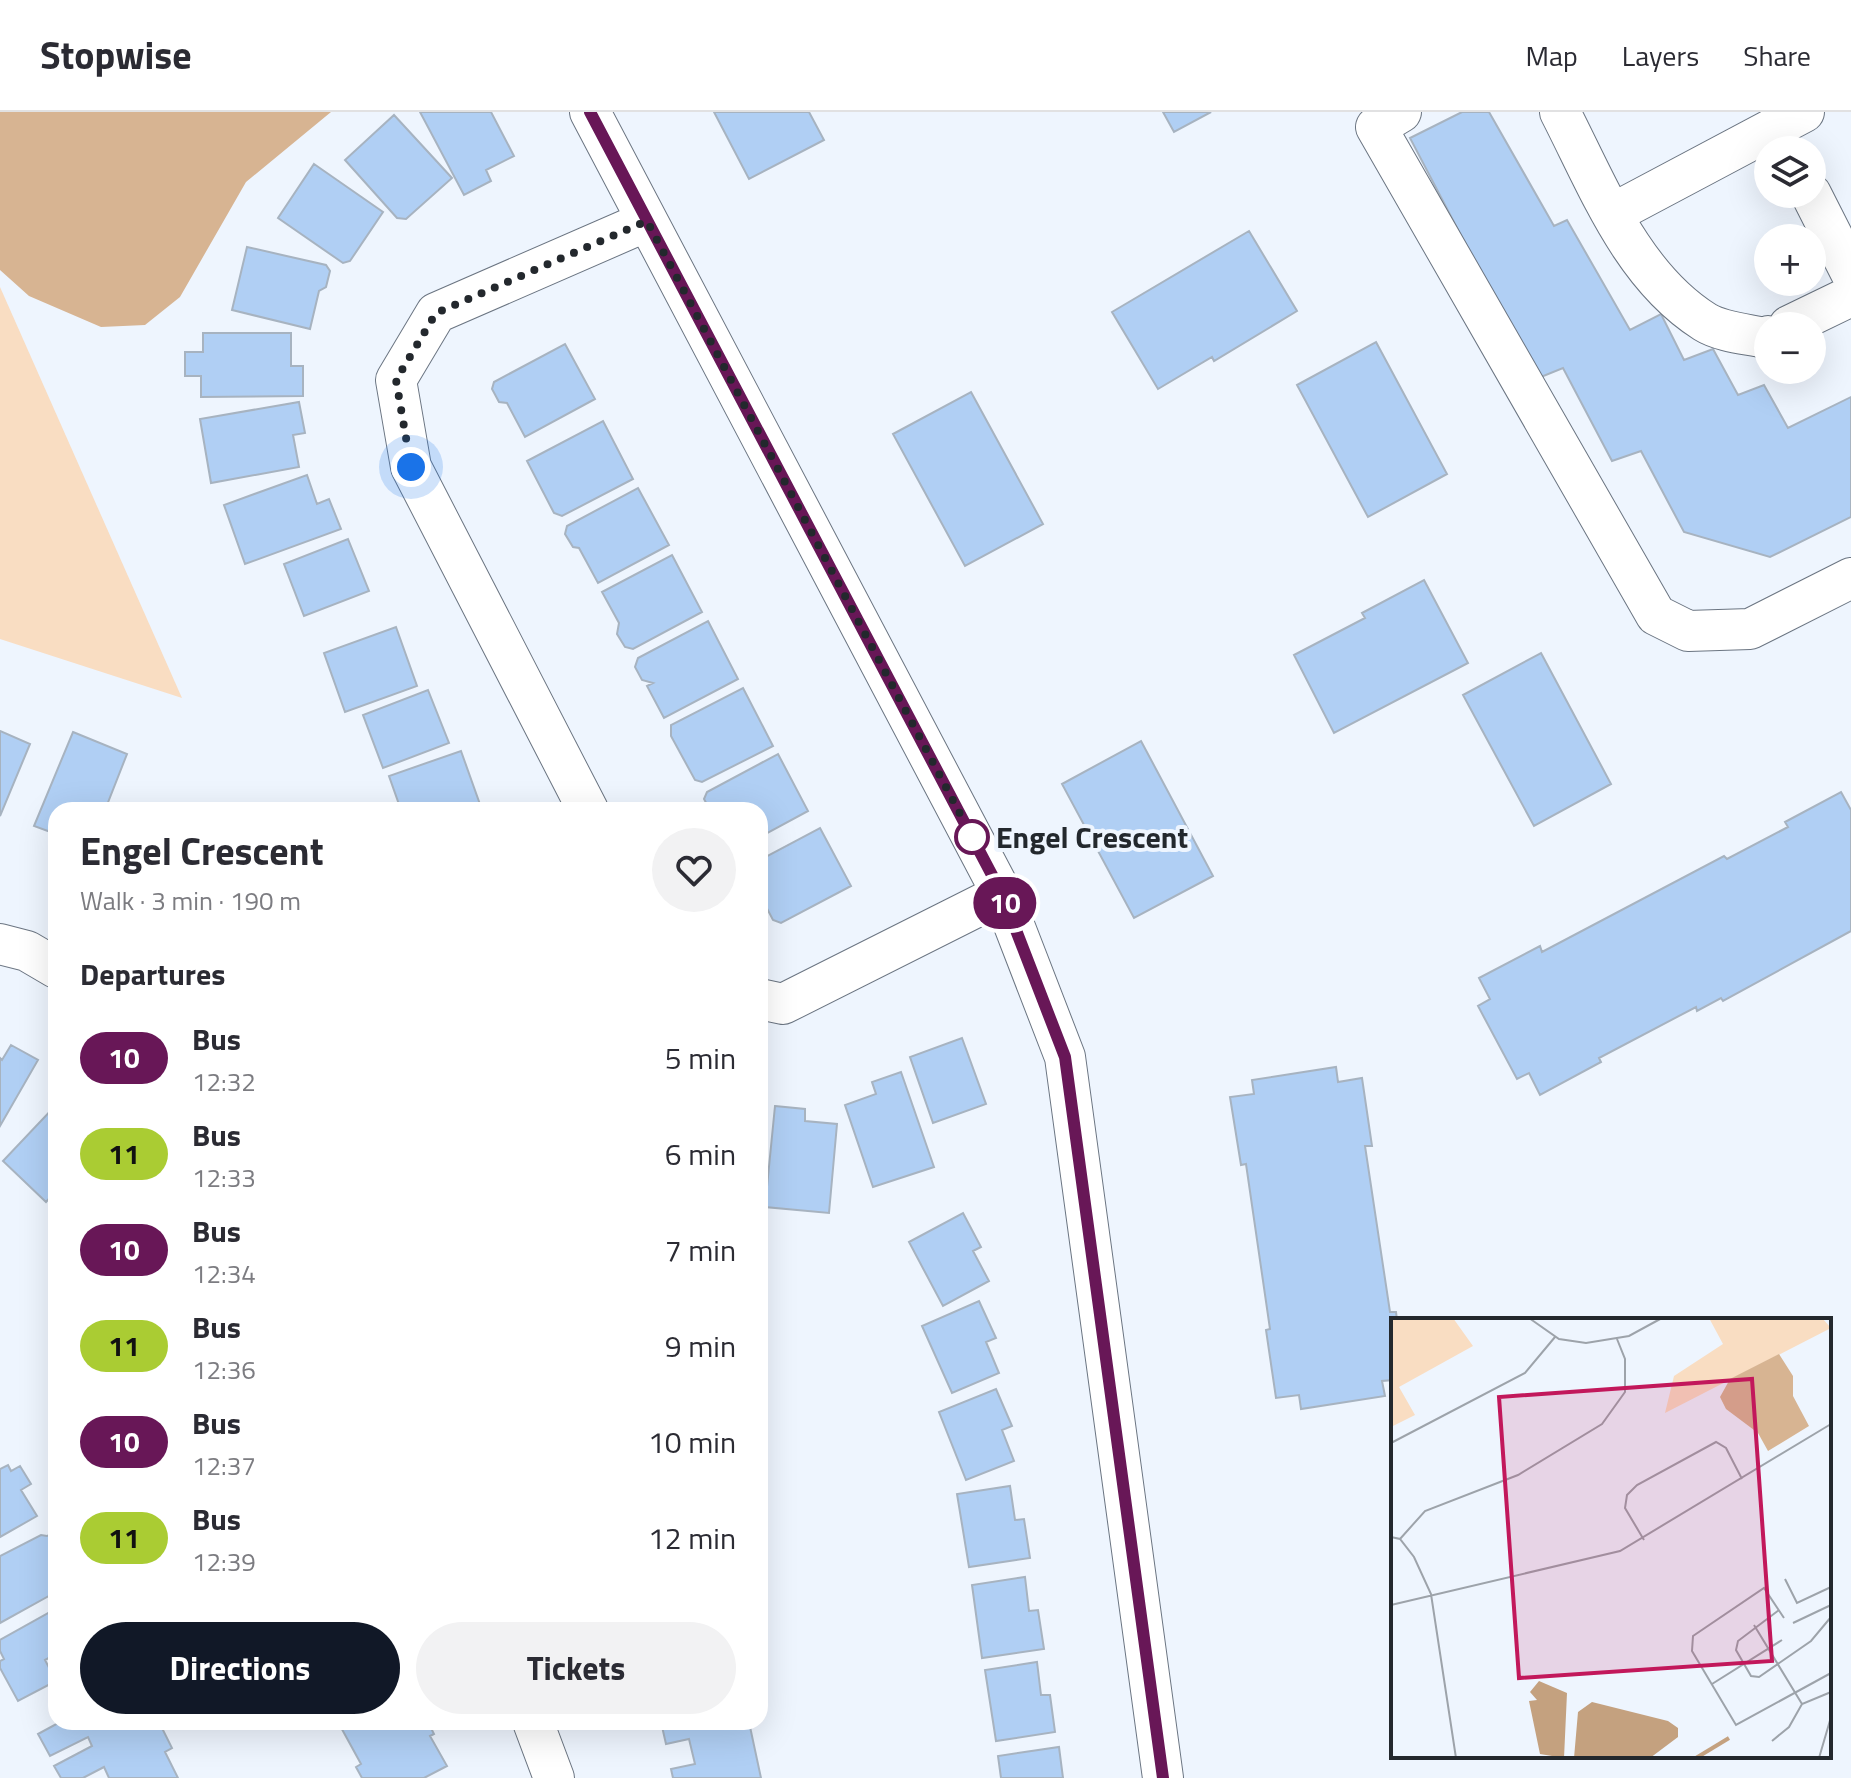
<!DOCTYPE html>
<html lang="en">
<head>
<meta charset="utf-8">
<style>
  :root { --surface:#fff; --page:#f2f2f3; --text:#2b2b33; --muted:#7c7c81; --line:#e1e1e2; --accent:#111827 }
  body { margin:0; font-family:"Titillium Web",sans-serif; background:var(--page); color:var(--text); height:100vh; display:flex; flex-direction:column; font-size:30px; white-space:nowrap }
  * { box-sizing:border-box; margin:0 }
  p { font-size:26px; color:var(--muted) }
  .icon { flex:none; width:44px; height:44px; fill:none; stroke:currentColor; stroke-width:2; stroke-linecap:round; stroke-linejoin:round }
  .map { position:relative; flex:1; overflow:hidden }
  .panel { position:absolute; left:48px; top:690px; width:720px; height:928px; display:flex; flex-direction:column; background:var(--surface); border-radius:24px; box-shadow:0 8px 32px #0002 }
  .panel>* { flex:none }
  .badge { padding:0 16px; border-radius:26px; font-size:28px; line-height:52px }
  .tools { position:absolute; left:1754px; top:24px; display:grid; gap:16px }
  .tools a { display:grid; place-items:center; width:72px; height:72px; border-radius:50%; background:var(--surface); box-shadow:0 8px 32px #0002; font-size:40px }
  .you { position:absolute; width:40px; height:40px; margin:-20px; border:6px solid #fff; border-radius:50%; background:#1a73e8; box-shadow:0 0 0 12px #1a73e833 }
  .map>.badge { position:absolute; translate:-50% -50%; box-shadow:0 0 0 4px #fff }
  h2 { padding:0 32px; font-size:30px; line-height:72px }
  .round { display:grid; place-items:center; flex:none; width:84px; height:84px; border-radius:42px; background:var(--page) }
  .summary { display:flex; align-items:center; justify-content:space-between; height:136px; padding:0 32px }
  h1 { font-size:38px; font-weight:700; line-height:60px }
  .action { display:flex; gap:16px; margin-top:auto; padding:16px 32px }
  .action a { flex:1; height:92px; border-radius:48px; background:var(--accent); color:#fff; font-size:32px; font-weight:700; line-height:92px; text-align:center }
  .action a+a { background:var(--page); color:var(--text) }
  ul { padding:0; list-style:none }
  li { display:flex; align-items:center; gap:24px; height:96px; padding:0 32px }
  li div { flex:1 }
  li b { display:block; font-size:30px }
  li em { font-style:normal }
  li .badge { min-width:88px; font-weight:700; text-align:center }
  header { display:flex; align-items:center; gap:48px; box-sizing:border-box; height:112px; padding:0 40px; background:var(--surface); border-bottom:2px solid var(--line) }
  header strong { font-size:38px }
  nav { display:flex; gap:44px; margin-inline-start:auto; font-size:28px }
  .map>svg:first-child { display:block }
  .green { fill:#f9ddc2 }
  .forest { fill:#d7b492 }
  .building { fill:#b0cff4; stroke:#a7b3c0; stroke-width:2 }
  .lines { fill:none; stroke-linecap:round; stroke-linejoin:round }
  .minor-casing { stroke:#6b7582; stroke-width:42 }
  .minor { stroke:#fff; stroke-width:40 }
  .line-casing { stroke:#fff; stroke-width:18 }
  .line { stroke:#681757; stroke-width:12 }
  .walk { stroke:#23282d; stroke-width:8; stroke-dasharray:0 14.4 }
  .stop-dot { fill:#fff; stroke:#681757; stroke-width:4 }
  .labels { text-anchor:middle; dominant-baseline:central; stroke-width:8; stroke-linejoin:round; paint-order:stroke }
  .stop-label { font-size:30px; font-weight:bold; fill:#23282d; stroke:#eef5fe; text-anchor:start }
  .inset-river { fill:none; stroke:#c4a17f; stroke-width:4 }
  .inset-road { fill:none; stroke:#9da3aa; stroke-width:2 }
  .view { fill:#c2185b; fill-opacity:0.15; stroke:#c2185b; stroke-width:4 }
  .inset-edge { fill:none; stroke:#23282d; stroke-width:4 }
</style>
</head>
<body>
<header>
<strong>Stopwise</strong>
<nav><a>Map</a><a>Layers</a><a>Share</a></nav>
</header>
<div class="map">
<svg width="1851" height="1666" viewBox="0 0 1851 1666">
  <rect width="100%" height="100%" fill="#eef5fe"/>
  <!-- green -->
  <path class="green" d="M0 175 182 586 0 527Z"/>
  <!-- forest -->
  <path class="forest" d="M0 0H331L246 70 180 185 145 213 101 215 29 184 0 158Z"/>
  <!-- building -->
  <path class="building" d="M420 0H491L514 44 486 58 491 69 464 83Z
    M714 0H809L824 28 749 67Z
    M1163 0H1211L1174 20Z
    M1462 0H1489L1554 114 1567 108 1630 218 1661 202 1684 248 1713 237 1738 283 1764 273 1788 316 1851 285V405L1770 445 1684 420 1641 339 1612 349 1563 256 1536 267 1410 26Z
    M394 3 452 66 406 107 397 106 345 48Z
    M314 52 383 100 350 149 343 151 278 106Z
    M1249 119 1297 199 1214 249 1212 245 1158 277 1112 200Z
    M247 135 326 153 330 159 326 175 319 179 310 217 232 198Z
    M203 221H291V254H303V284L201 285V264H185V240H203Z
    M1376 230 1447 362 1368 405 1297 273Z
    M565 232 595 287 525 325 507 291 499 290 492 277 494 270Z
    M971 280 1043 412 965 454 893 322Z
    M299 290 305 321 293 323 299 355 211 371 200 307Z
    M603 309 633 367 562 404 554 401 527 349Z
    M307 363 317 392 329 387 341 417 245 452 224 393Z
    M638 376 669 433 598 471 579 436 573 435 565 422 567 414Z
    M348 427 369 479 304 504 284 452Z
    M672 443 702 500 633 537 625 535 617 522 619 511 602 480Z
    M1424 468 1468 551 1334 621 1294 543 1365 506 1362 501Z
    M708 509 738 567 664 606 647 574 653 571 642 568 635 555 638 546Z
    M396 515 417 574 345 600 324 541Z
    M1541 541 1611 672 1534 714 1463 583Z
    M743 576 773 634 702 670 695 668 671 624V613Z
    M428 578 449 631 383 656 363 603Z
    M0 619 30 632 0 704Z
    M73 620 127 642 105 698H56V722L34 714Z
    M1141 629 1213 764 1134 806 1062 672Z
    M461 639 482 698H401L389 664Z
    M778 642 808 699 760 725V698H710L704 687 707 680Z
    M1841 680 1851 698V819L1723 889 1721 886 1697 899 1696 895 1599 946 1601 950 1540 983 1529 961 1517 967 1478 894 1490 887 1479 866 1540 834 1542 840 1724 744 1727 747 1788 715 1785 710Z
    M820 716 851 774 781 811 773 808 760 783V748Z
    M962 926 986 992 933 1011 910 945Z
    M11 933 38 948 0 1014V946L2 948Z
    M1336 955 1338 970 1362 966 1372 1034H1365L1390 1200H1396L1397 1208H1393V1268L1382 1269 1385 1284 1301 1297 1299 1283 1276 1286 1266 1218 1270 1217 1246 1052 1241 1053 1230 985 1254 982 1252 968Z
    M901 960 934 1055 873 1075 845 993 876 982 872 970Z
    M56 993V1079L46 1090 3 1049Z
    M775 994 805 997V1009L837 1012 829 1101 765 1095Z
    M963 1101 981 1135 973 1139 989 1169 943 1194 909 1130Z
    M979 1189 996 1226 986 1230 999 1261 952 1281 922 1214Z
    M996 1277 1012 1314 1002 1318 1014 1349 966 1368 939 1300Z
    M8 1353 11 1359 20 1354 31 1372 21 1378 37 1404 0 1425V1357Z
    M1010 1374 1015 1408 1024 1407 1030 1446 969 1455 957 1382Z
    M56 1419V1480L0 1511V1444L41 1423 47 1424Z
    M1025 1465 1029 1499 1038 1498 1044 1537 982 1546 972 1473Z
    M52 1499 56 1507V1542L45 1548 56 1569 18 1589 0 1556V1549L4 1547 0 1539V1528Z
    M1037 1550 1041 1583H1050L1055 1620 996 1629 985 1558Z
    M60 1610H159L172 1636 165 1640 178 1666H109L104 1655 83 1666H61L54 1654 92 1634 88 1625 50 1644 38 1622Z
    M338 1610H428L434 1622 430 1624 447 1654 424 1666H362L356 1655 361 1652Z
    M661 1610H749L761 1666H673L671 1657 695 1652 689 1627 666 1632Z
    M1059 1635 1063 1666H1001L998 1644Z"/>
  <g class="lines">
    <!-- minor casing -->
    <g class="minor-casing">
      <path id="minor" d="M590 0 1002 782 1065 945 1163 1666
        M1401 0 1376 15 1656 503 1688 519 1750 517 1851 466
        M1560 0C1598 74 1632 164 1705 210 1721 220 1747 222 1765 226L1768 224
        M1811 82 1851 161
        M1612 102 1804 0
        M1789 214 1851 184
        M588 698 411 355 396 268 436 201 647 109
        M0 832 27 839 56 856
        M760 887 783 892 1002 782
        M533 1610 554 1666"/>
    </g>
    <!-- minor -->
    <use href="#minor" class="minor"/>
  </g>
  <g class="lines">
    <!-- line casing -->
    <g class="line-casing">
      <path id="line" d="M590 0 1002 782 1065 945 1163 1666"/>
    </g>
    <!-- line -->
    <use href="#line" class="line"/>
    <!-- walk -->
    <path class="walk" d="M411 355 396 268 436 201 647 109 975 730 972 725"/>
  </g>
  <!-- markers -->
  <circle class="stop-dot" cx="972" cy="725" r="16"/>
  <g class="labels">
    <!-- stop labels -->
    <g class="stop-label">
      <text x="996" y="725">Engel Crescent</text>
    </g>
  </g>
  <!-- overview -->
  <g transform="translate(1391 1206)">
    <rect width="440" height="440" fill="#eef5fe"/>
    <path d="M0 0H62L82 28 8 69 24 97 0 109ZM318 0H431L440 10 274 95 283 58 332 26Z" fill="#f9ddc2"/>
    <path d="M388 36 402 58V78L418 108 377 133 367 115 335 91 329 79 339 61Z" fill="#d7b492"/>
    <path d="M148 363 176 375 173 440 149 436 138 383 146 382 139 374ZM201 384 277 403 287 410V419L259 440H183L187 394Z" fill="#c4a17f"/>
    <path class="inset-river" d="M305 440 338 420"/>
    <path class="inset-road" d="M138 0 168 21 195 25 238 18 271 0M0 125 134 55 164 19M0 219 9 221 23 239 40 276 65 440M9 221 34 193 127 157 211 106 234 74V41L226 21M253 222 234 190 236 177 246 167 325 124 335 130 351 161M394 261 406 285 440 269M0 287 229 233 440 106M388 292 347 323 345 332 360 358 368 359 420 323 440 299M393 300 373 270 302 318 301 333 345 407 440 355M402 305 440 287M363 307 411 386M321 366 391 322M381 423 398 409 411 386 440 374M428 440 440 399"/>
    <path class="view" d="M361 61 381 343 128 360 108 79Z"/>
    <rect width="440" height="440" class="inset-edge"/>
  </g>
</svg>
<div class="tools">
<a><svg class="icon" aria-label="layers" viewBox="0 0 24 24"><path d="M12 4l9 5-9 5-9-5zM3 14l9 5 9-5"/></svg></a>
<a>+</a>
<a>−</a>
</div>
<div class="you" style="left:411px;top:355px"></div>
<b class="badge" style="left:1005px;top:791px;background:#681757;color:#fff">10</b>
<section class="panel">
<div class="summary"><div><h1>Engel Crescent</h1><p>Walk · 3 min · 190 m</p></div><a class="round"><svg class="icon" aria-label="heart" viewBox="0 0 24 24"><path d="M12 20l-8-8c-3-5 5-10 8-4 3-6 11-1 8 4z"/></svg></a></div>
<h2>Departures</h2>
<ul>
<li><span class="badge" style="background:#681757;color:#fff">10</span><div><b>Bus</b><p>12:32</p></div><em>5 min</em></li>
<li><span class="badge" style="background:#ac3;color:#111">11</span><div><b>Bus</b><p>12:33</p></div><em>6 min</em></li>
<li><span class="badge" style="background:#681757;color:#fff">10</span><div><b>Bus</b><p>12:34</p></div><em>7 min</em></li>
<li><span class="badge" style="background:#ac3;color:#111">11</span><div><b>Bus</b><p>12:36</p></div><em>9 min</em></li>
<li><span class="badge" style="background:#681757;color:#fff">10</span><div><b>Bus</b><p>12:37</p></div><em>10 min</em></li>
<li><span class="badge" style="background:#ac3;color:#111">11</span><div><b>Bus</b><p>12:39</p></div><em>12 min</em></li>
</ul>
<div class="action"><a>Directions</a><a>Tickets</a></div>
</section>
</div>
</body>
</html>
